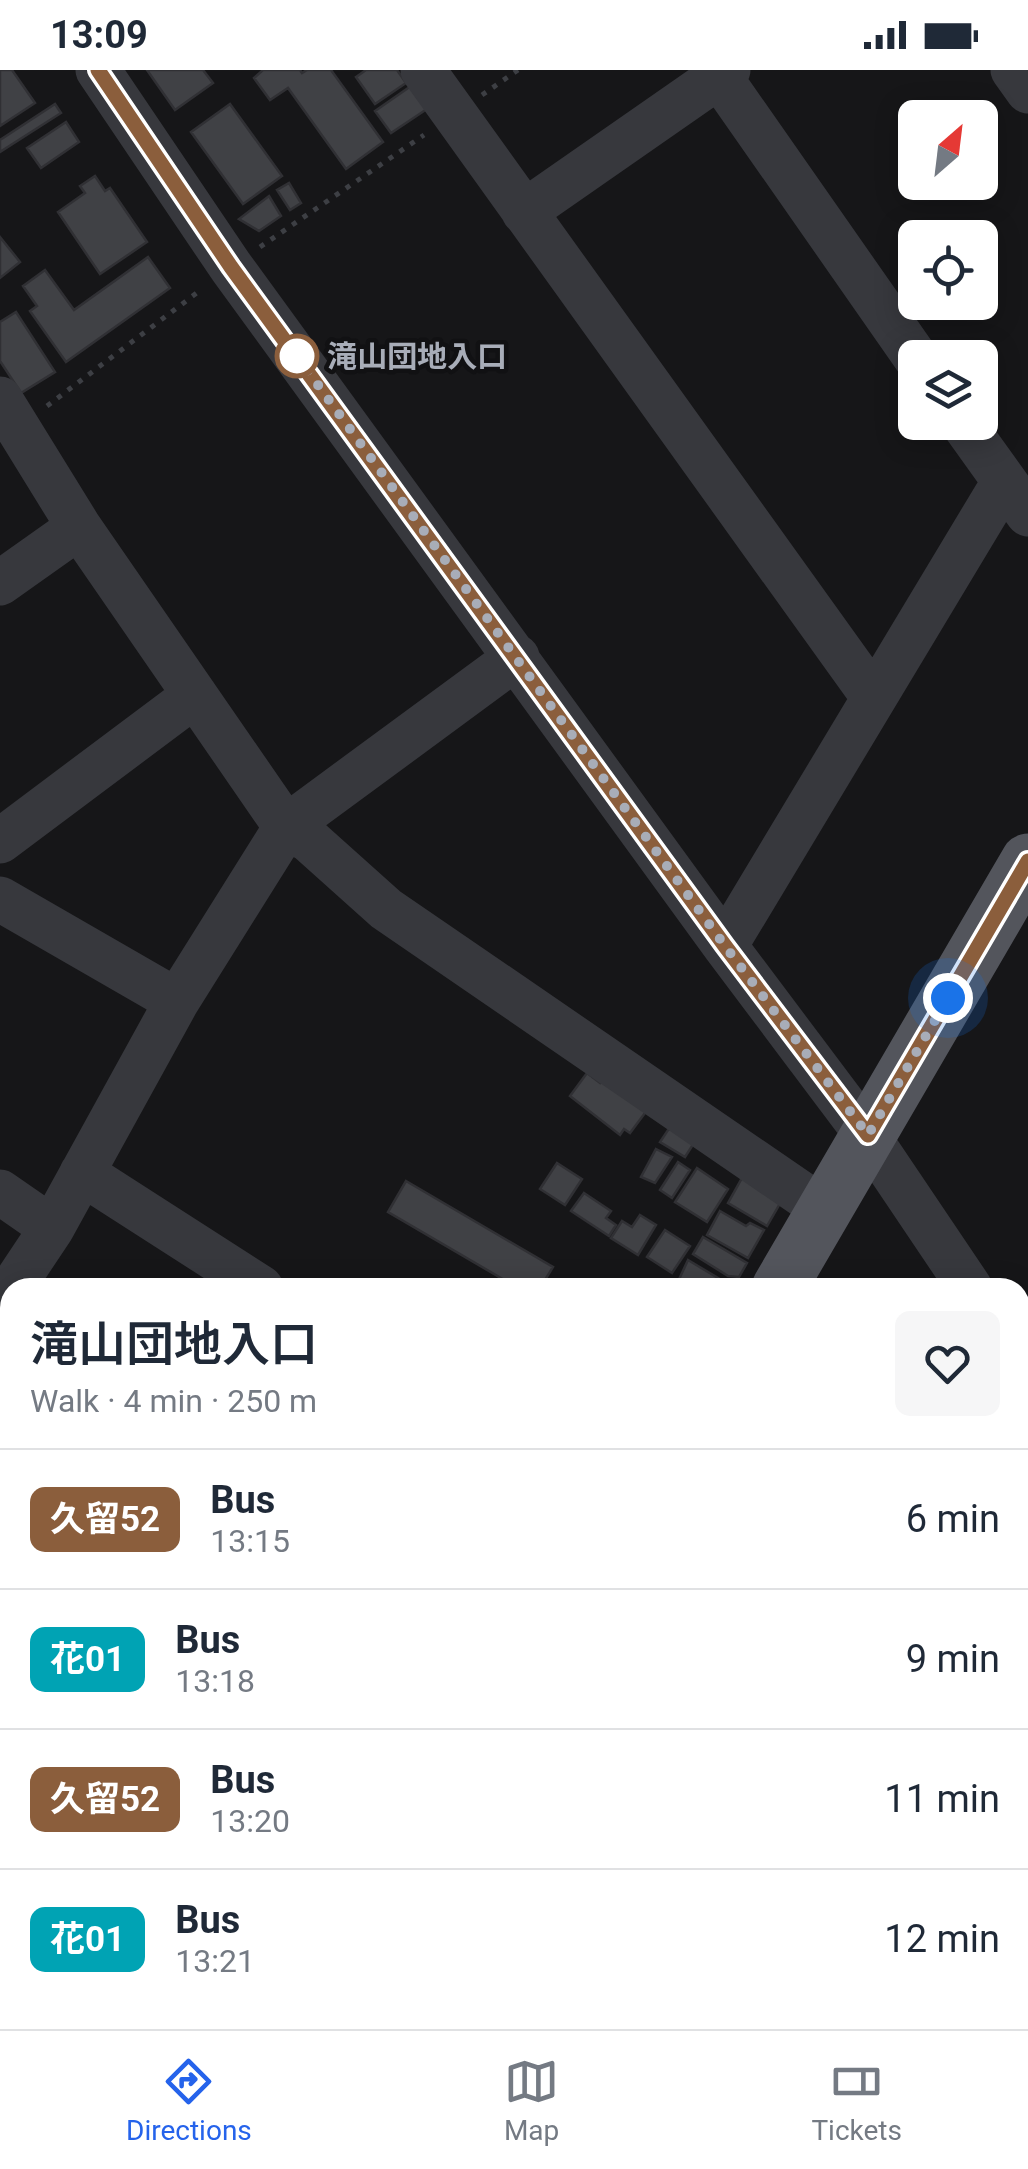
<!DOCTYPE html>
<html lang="en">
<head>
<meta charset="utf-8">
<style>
  :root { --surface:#fff; --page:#f6f6f7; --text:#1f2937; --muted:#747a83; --line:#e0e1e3; --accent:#2563eb }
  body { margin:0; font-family:Roboto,"Noto Sans JP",sans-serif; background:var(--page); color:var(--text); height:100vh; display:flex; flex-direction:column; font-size:38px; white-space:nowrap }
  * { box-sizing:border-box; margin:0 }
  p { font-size:32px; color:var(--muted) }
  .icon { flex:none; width:55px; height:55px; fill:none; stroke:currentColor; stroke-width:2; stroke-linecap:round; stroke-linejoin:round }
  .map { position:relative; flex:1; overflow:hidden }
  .sheet { position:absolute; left:0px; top:1208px; width:1030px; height:752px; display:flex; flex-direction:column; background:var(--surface); border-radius:30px 30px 0 0; box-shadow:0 5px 25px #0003 }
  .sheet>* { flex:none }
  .badge { padding:0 20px; border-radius:15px; font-size:35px; line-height:65px }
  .needle { width:65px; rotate:28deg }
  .buttons { position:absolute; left:898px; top:30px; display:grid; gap:20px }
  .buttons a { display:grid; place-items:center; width:100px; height:100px; border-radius:15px; background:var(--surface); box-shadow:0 5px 25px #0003; font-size:50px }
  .you { position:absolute; width:50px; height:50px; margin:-25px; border:8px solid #fff; border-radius:50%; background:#1a73e8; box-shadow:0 0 0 15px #1a73e833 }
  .map>.badge { position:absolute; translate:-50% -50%; box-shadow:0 0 0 5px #fff }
  .round { display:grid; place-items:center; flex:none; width:105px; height:105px; border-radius:15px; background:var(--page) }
  .summary { display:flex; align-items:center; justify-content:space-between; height:170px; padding:0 30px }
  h1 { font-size:48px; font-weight:600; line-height:75px }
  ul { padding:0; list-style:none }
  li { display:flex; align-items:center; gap:30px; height:140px; padding:0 30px; border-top:2px solid var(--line) }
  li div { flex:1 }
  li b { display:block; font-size:38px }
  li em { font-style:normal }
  li .badge { min-width:110px; font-weight:700; text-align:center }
  .status { display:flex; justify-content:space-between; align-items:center; height:70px; padding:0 50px; background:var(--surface); direction:ltr }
  .status svg { height:28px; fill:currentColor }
  .tabs { display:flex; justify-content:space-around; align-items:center; height:140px; border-top:2px solid var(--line); background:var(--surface); font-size:28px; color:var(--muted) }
  .tabs a { display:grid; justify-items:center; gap:5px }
  .tabs .on { color:var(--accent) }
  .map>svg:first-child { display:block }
  .built { fill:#222225 }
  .building { fill:#404145; stroke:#303034; stroke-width:2.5 }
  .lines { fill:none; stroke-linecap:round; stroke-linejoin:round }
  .path { stroke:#3d3f44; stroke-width:5; stroke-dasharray:5 8; stroke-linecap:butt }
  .minor { stroke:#37383d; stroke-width:45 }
  .major { stroke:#53555c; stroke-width:55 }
  .line-casing { stroke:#fff; stroke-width:22 }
  .line { stroke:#8b5e3c; stroke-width:15 }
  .walk { stroke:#a8adb8; stroke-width:10; stroke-dasharray:0 18 }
  .stop-dot { fill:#fff; stroke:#8b5e3c; stroke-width:5 }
  .labels { text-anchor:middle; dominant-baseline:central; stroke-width:9; stroke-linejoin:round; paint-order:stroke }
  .stop-label { font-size:30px; font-weight:bold; fill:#a8adb8; stroke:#111113; text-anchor:start }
</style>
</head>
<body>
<div class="status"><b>13:09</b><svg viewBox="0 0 49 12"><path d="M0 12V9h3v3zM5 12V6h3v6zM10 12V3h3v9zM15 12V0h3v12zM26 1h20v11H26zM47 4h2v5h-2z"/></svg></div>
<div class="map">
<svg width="1028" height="1959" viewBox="0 0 1028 1959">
  <rect width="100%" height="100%" fill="#161618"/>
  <!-- built -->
  <path class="built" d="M10 1930V1950H269L263 1959H0V1944Z"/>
  <!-- building -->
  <path class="building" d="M0 0H12L35 33 0 56Z
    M147 0H203L213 13 175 40Z
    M263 0H300L302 3 307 0H331L383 72 346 99 288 18 270 30 254 8Z
    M366 0H397L406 13 375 34 356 7Z
    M411 16 427 39 391 63 375 41Z
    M55 34 61 43 0 82V70Z
    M230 34 282 106 243 134 191 62Z
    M66 52 79 72 41 98 27 78Z
    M95 106 105 121 110 118 147 172 100 204 58 142 85 123 80 116Z
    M289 113 301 133 290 140 277 120Z
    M269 126 281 146 259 161 239 149Z
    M0 167 20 192 0 208Z
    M148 187 170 218 66 292 30 241 37 236 23 216 45 200 74 240Z
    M16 242 55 302 21 323 0 291V252Z
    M587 1003 600 1013 603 1008 651 1035 630 1063 624 1059 620 1065 570 1026Z
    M677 1058 696 1070 685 1087 660 1072 668 1060Z
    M656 1079 672 1087 655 1113 641 1107Z
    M678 1092 690 1100 672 1128 660 1120Z
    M557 1093 582 1109 565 1135 540 1119Z
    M697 1098 728 1119 707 1152 675 1132Z
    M742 1108 782 1130 767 1156 728 1133Z
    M406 1111 553 1197 545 1210 557 1218H518L388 1142Z
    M584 1123 611 1141 606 1148 616 1155 609 1166 571 1141Z
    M720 1141 746 1156 750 1153 764 1160 748 1188 707 1165Z
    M640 1145 656 1155 638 1185 611 1168 622 1151 632 1157Z
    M665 1160 690 1176 672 1203 647 1187Z
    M703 1167 747 1193 739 1207 728 1206 693 1184Z
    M688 1190 723 1211 719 1218H675Z
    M1028 1776V1822L1020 1817V1789Z
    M1020 1817 1028 1823V1904L1020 1899Z
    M1020 1929 1028 1934V1959H910L916 1950H1020Z"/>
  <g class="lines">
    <!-- path -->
    <path class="path" d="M482 25 518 0
      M260 177 424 65
      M47 336 202 219"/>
    <!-- minor -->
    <path class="minor" d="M98 0 231 197 725 876 867 1065 970 1218
      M423 0 874 628
      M1013 0 1028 21
      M719 6 916 288
      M524 142 728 0
      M0 329 79 457 286 757 309 770 386 839 825 1140
      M962 352 1028 444
      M0 513 79 457
      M0 771 195 625
      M0 829 177 931
      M725 876 1004 412
      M82 1103 261 1218
      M0 1122 52 1158
      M12 1218 52 1158 177 931 286 757 517 587
      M0 1288 10 1295
      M1020 1292 1028 1304
      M0 1690 10 1697"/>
    <!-- major -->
    <path class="major" d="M779 1218 1028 791
      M307 1959 313 1950"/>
  </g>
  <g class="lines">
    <!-- line casing -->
    <g class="line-casing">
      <path id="line" d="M98 0 231 197 725 876 868 1065 1028 791"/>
    </g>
    <!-- line -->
    <use href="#line" class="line"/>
    <!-- walk -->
    <path class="walk" d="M297 286 725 876 868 1065 948 928"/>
  </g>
  <!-- markers -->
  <circle class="stop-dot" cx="297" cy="286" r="20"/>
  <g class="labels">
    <!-- stop labels -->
    <g class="stop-label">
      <text x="327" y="286">滝山団地入口</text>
    </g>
  </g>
</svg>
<div class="buttons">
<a><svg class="needle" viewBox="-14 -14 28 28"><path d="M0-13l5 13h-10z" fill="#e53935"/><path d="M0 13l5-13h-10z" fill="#747a83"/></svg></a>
<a><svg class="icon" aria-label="locate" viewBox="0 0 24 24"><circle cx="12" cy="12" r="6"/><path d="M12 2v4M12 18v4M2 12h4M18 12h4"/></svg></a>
<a><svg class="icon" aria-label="layers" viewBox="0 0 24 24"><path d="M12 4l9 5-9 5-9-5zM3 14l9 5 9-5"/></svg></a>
</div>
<div class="you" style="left:948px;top:928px"></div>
<section class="sheet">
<div class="summary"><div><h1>滝山団地入口</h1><p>Walk · 4 min · 250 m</p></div><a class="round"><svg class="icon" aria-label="heart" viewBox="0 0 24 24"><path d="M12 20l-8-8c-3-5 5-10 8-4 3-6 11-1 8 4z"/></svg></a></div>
<ul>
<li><span class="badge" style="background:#8b5e3c;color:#fff">久留52</span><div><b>Bus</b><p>13:15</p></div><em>6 min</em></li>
<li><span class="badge" style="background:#00a3b4;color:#fff">花01</span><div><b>Bus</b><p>13:18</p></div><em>9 min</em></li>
<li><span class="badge" style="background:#8b5e3c;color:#fff">久留52</span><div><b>Bus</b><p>13:20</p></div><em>11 min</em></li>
<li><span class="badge" style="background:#00a3b4;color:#fff">花01</span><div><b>Bus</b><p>13:21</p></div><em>12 min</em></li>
</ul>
</section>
</div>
<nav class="tabs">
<a class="on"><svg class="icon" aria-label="directions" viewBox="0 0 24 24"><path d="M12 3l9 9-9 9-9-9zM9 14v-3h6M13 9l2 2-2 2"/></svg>Directions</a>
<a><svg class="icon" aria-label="map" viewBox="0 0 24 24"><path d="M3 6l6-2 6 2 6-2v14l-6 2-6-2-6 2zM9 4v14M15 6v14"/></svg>Map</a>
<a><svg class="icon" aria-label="tickets" viewBox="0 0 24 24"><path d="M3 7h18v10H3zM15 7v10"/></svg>Tickets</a>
</nav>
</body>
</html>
